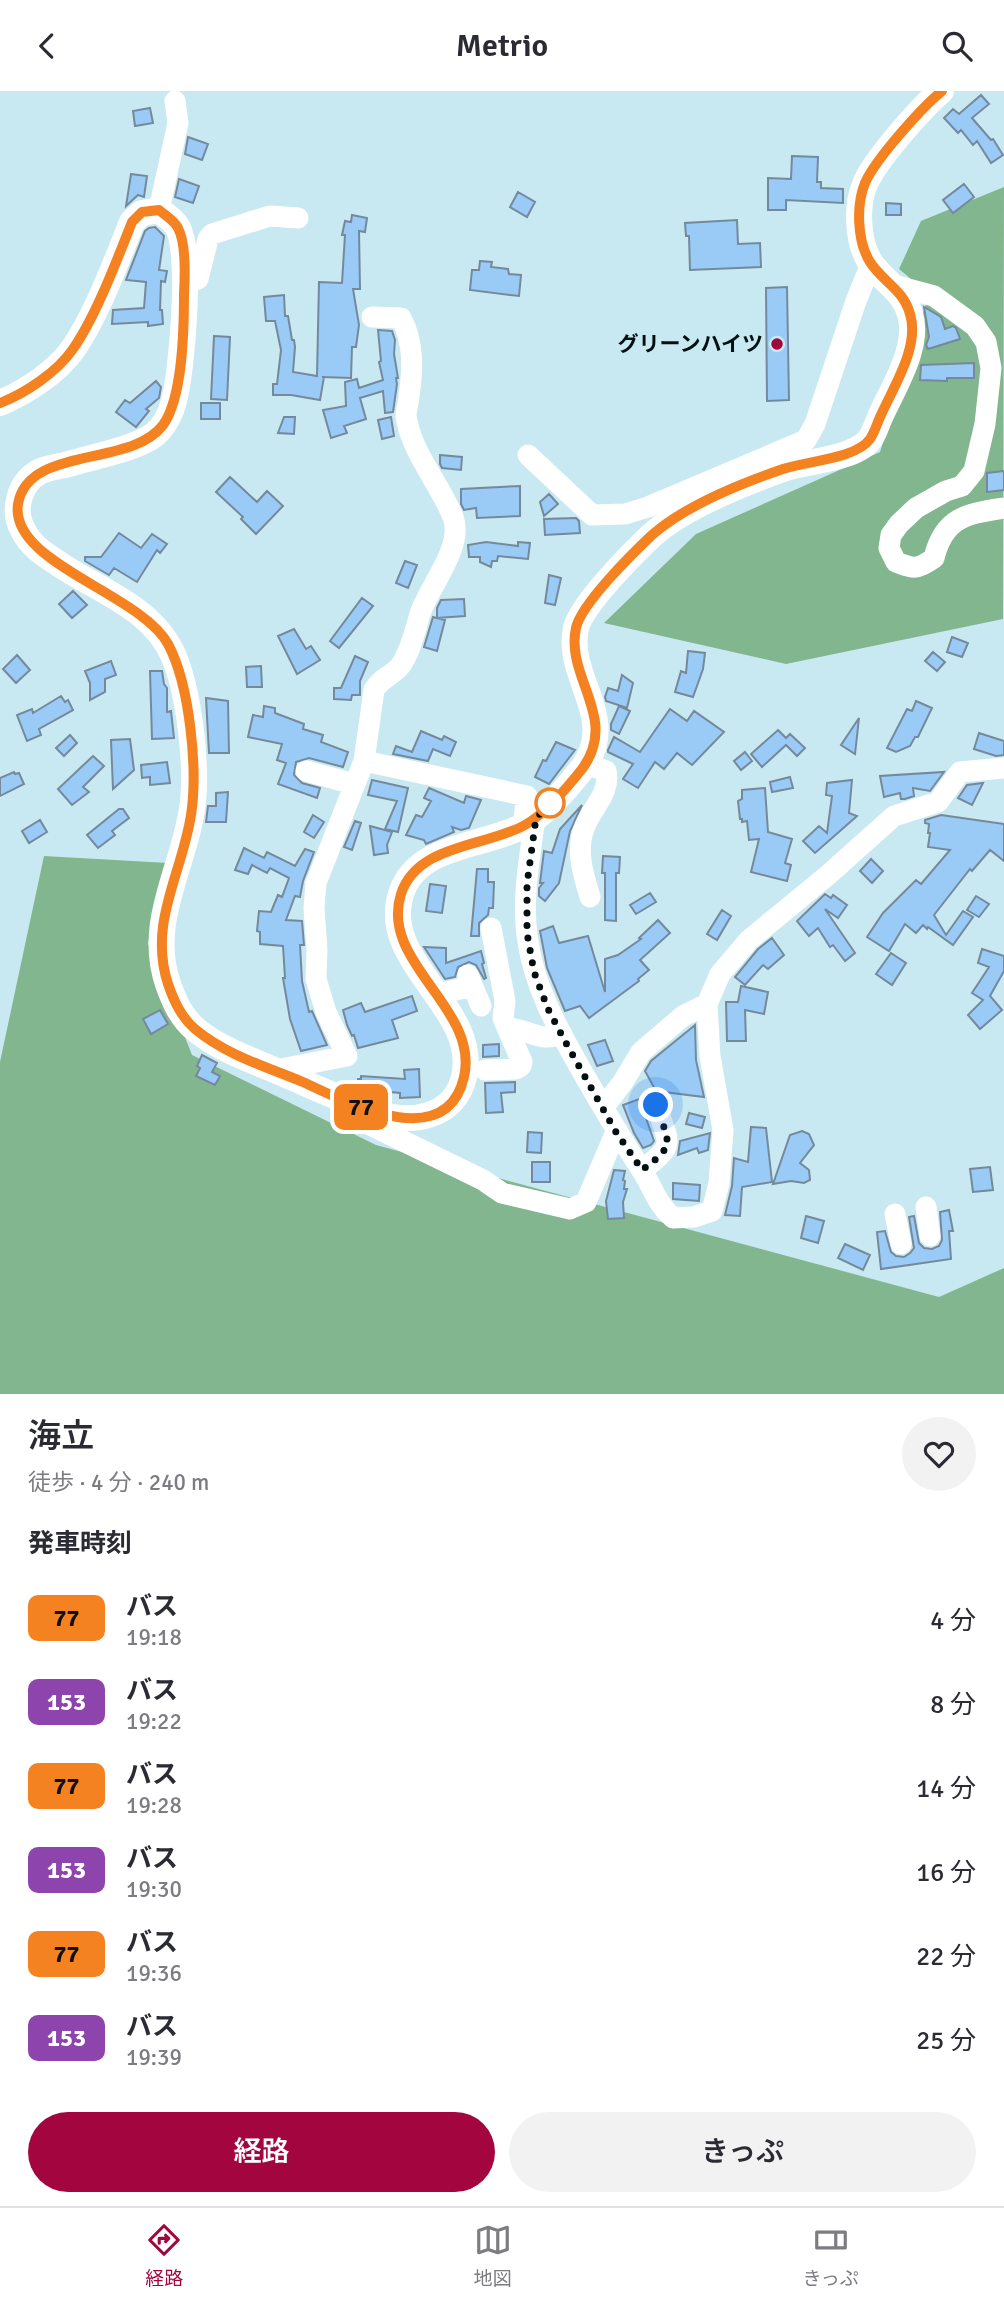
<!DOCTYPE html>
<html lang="ja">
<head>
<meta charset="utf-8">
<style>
  :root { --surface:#fff; --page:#f2f2f3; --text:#2b2b33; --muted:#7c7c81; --line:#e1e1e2; --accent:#a3063e }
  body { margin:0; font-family:Signika,"Noto Sans JP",sans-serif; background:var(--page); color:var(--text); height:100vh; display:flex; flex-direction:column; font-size:26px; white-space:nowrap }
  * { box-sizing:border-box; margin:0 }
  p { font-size:23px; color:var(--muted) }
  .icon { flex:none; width:38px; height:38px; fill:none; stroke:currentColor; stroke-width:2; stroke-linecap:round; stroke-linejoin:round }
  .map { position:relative; height:1303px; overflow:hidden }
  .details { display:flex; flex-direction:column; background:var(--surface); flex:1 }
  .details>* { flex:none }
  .badge { padding:0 14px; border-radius:10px; font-size:24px; line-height:46px }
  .you { position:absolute; width:35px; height:35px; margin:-18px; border:5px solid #fff; border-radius:50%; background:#1a73e8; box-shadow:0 0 0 10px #1a73e833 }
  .map>.badge { position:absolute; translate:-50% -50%; box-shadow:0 0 0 4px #fff }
  h2 { padding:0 28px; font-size:26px; line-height:63px }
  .round { display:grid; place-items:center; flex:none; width:74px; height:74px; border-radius:37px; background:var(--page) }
  .head { display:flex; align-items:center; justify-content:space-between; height:119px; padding:0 28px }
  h1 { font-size:33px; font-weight:600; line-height:52px }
  .primary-button { display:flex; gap:14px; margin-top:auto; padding:14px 28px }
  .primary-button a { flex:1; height:80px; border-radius:42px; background:var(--accent); color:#fff; font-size:28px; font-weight:600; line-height:80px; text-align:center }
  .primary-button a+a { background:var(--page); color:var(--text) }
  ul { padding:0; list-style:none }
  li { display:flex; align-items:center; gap:21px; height:84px; padding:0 28px }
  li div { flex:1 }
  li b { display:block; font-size:26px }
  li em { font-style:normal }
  li .badge { min-width:77px; font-weight:700; text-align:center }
  header { display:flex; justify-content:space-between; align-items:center; height:91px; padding:0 28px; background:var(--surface); font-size:32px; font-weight:600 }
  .tab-bar { display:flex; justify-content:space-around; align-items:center; height:98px; border-top:2px solid var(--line); background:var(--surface); font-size:19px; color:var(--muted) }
  .tab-bar a { display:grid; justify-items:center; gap:4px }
  .tab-bar .current { color:var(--accent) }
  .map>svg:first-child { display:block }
  .forest { fill:#82b68e }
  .building { fill:#9acbf6; stroke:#75899c; stroke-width:2 }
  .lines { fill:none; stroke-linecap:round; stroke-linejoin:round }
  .minor { stroke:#fff; stroke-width:21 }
  .major { stroke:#fff; stroke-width:26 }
  .line-casing { stroke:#fff; stroke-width:16 }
  .line { stroke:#f58220; stroke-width:10 }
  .walk { stroke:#040f11; stroke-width:7; stroke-dasharray:0 12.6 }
  .poi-dot { fill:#a3063e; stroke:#c8e9f1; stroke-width:2.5 }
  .stop-dot { fill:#fff; stroke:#f58220; stroke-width:3.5 }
  .labels { text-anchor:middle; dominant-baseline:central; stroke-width:6; stroke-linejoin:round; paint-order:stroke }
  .poi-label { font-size:21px; font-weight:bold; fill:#040f11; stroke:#c8e9f1; text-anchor:end }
</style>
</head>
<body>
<header><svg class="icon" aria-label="back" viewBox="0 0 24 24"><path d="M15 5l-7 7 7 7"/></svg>Metrio<svg class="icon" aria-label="search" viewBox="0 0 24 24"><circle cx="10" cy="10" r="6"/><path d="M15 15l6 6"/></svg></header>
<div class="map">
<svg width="1004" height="1303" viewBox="0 0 1004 1303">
  <rect width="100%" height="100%" fill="#c8e9f1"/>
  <!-- forest -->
  <path class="forest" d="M1004 96 1003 528 786 573 604 532 696 443 880 361 929 203 899 178 921 130Z
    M44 765 168 772 148 852 192 964 376 1054 939 1206 1004 1177V1303H0V971Z"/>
  <!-- building -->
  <path class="building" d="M981 4 989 13 972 27 991 49 993 48 1003 64 991 72 977 50 973 54 961 39 958 42 944 27 953 18 959 23Z
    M150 17 153 32 135 35 133 20Z
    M188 46 208 53 202 69 185 63Z
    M792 65 818 66 817 91H821V97L843 98V112L786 109V119H768V87L791 88Z
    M131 83 147 85 144 106 138 104 126 115Z
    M179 88 199 95 193 112 175 106Z
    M964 93 974 106 953 122 943 109Z
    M518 101 535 111 527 126 510 116Z
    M886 112 901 113V124H886Z
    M352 124 367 127 365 141 359 140 360 198H353L359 234 356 256H352L351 287 322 286H324L320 309 291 304H273V293H277L281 259 275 230H266L264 206 284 204 285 225H288L292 249H294L295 256 293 281 317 285 319 191 342 192 345 144H342L345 130 351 131Z
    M737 129 738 153 760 152 761 176 690 179 689 145H686L685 132Z
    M155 136 164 145 159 179 167 180 165 191 161 190 160 219H162L163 233 148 235V231L112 233 113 219 144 217 146 191 126 189 145 140 149 137Z
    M480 170 492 171 491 176 508 178 509 183 521 184 519 205 470 199 472 179H479Z
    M787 196 789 309 767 310 766 197Z
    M924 216 941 226 945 238 953 235 956 237 960 248 928 258 926 254 929 246Z
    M378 239 392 240 395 249 394 263 398 287H396L397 293 393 321 385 322 383 300 360 307 366 328 344 335 347 342 331 347 323 319 346 315 345 291 357 288 359 297 383 289 379 271 381 270Z
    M214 245 230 246 227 309 211 308Z
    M974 272V287H947V290L920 289 921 274Z
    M156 290 161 296 159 307 146 318 149 320 136 336 116 321 125 309 130 312Z
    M201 312H220V328H201Z
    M284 326H295L294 343 278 342Z
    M391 326 394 345 382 348 378 329Z
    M440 364 462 366 461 379 442 377 440 373Z
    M1004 380V399L987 401V382Z
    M230 386 257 411 267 400 283 415 256 443 241 428 243 426 216 401Z
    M520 395V425L477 427 476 417 464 419 461 413V398Z
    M549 403 558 413 544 425 540 411Z
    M576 427 579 430 580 442 545 444 544 428Z
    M119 442 141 457 152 443 167 453 160 462 157 459 137 491 114 477 109 484 85 470V466H101Z
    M486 451 518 455V451L530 452 528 468 498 465 497 470H492L491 476 480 471V466H469L468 454Z
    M405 470 417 474 408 497 396 492Z
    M549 484 561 487 555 514 545 512Z
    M73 500 87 514 72 527 59 513Z
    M362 507 373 515 339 557 330 550Z
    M464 508 465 525 437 527V517L441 509Z
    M433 526 445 529 437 560 424 556Z
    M294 538 306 558 311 555 320 569 297 583 278 545Z
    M952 546 968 552 962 566 947 561Z
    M688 560 705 562 703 578 693 606 675 601 681 580 686 582Z
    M933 561 945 571 937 580 925 570Z
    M17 564 30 579 16 592 3 578Z
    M355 565 368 571 360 590V604H352L351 609 334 608V597H341Z
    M111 570 116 584 105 588V601L90 609V592L85 580Z
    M261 575 262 596H247L246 576Z
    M150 580H162L164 593 167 597V621L171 620 174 647 152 648Z
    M622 584 633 592 627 617 606 610 605 606 608 597 618 600Z
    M61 605 65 611 68 609 73 619 39 638 41 644 27 650 17 624 32 618 33 622Z
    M206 607 228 610 229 662H209Z
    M916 610 932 617 918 646H915L910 655 896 661 887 657 907 618 912 620Z
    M264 615 275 617V622L304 633 303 638 323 644 321 651 348 661 343 676 309 667 296 671 294 684 302 692 320 697 317 707 278 693 286 672 277 669 282 653 248 646 253 624 263 626Z
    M619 615 630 620 619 643 611 639V633Z
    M670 618 687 630 694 620 724 641 692 674 677 662 664 678 655 671 638 697 623 688 633 673 608 661V659L614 646 640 661Z
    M859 627 855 663 841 654Z
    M778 639 786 647 790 643 805 657 797 665 786 654 762 676 751 663Z
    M421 640 442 649 444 645 456 651 450 665 433 658 428 670 393 663 396 655 412 661Z
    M979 642 1004 650V664L996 665 974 658Z
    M70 644 77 652 64 665 56 657Z
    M130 648 134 679 113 698 111 649Z
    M556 651 575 659 549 693 535 686 543 669 546 670Z
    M745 661 752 670 741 679 734 670Z
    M93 665 104 675 83 696 89 701 72 714 58 698Z
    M167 671 170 692 150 694V686L142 687 141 674Z
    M14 681 15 683 19 682 24 693 0 705V687Z
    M944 681 930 700 913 697 914 705 905 708H901L900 702 884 706 880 685Z
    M790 686 793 697 772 701 770 691Z
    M372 689 408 697 398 741 385 738 397 710 368 704Z
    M852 689 849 722 857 725 815 762 803 750 819 735 827 742 832 705 826 704 827 692Z
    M983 692 972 714 958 707 967 694Z
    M429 697 464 712 466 705 481 709 469 737 461 739 452 736 454 741 426 753 424 749 406 744 416 724 422 726 431 710 424 707Z
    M765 697 768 741 792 748 785 772 791 774 787 790 751 781 759 748 749 749 747 730 742 731V728H740L738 710 742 708V699Z
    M228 701 226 731H206L208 715H216V702Z
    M582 714 570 740 559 792 545 810 539 805V797L543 792H540L544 760 552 762 560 738Z
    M119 718H123L129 727 112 740 115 744 98 757 87 744Z
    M313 724 324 731 314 747 304 741Z
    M941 724 1004 733V770L990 759 972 780 970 778 934 824 946 844 963 820 973 826 953 854 928 836 927 838 923 834 916 842 905 833 889 860 867 846 883 822 916 789 921 793 950 759 928 756 930 742H928L929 733 925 732V729Z
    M40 729 47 741 29 752 22 740Z
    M355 730 361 732 352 759 344 756Z
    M370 735 392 741 387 754 388 762 374 764Z
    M244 757 264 767 267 761 295 775 305 758 314 761 303 790 300 806 295 805 286 829 302 830 304 854H300L302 890 309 921 312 920 327 954 301 960 290 928 283 887H285L283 855 260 853V841L257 840 259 820 271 821 278 804 282 806 289 787 270 777 267 782 252 774 248 783 235 779Z
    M603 765 620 766 619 782H616V830L605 829V782H602Z
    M871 768 883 780 872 792 860 780Z
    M477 778H488V791H494L493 817H489L488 824 479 832V845H471Z
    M430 793 446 795 442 822 426 820Z
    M650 802 656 811 636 823 630 814Z
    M825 803 831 807 833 804 847 814 838 827 825 818 855 862 845 870 833 854 830 856 818 837 809 845 797 830Z
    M976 805 989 813 979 826 967 819Z
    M722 819 731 825 717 849 707 843Z
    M658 829 670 842 640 869 649 879 638 888 639 890 589 927 580 915 565 920 547 877 540 840 553 835 559 852 588 845 605 901V868L618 864 641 848 639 847Z
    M772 847 784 864 768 878 763 874 745 894 735 886 758 858Z
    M424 856 446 857V872L481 860 484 872 482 873 486 887 484 888 476 874 469 871 458 876 455 886 445 888Z
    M982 858 1004 865V880L990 905 1002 919 980 938 968 924 983 909 972 902 989 876 978 872Z
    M891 862 906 872 892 894 876 883Z
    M741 895 768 901 764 923 745 919 746 950H727L726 911H738Z
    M412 905 417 920 392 929 398 947 358 957 354 944 352 945 347 934 343 919 361 912 365 921Z
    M160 919 168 933 151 943 143 928Z
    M695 934 696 969 704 1006 656 1000 645 980 651 970Z
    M605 949 613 970 597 975 588 954Z
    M499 953V965L483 966V954Z
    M202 964 217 972 212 981 220 985 215 994 196 985 200 977 197 975Z
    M419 978 420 1006 400 1007V1002L358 998V988H361V985L405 988 404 979Z
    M515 991V1001L501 1002 503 1021 486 1022 485 992Z
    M642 1007 641 1013 654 1050 651 1054 643 1057 634 1042 623 1014Z
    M689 1022 705 1026 702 1037 686 1033Z
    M751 1036 766 1037 772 1091 742 1096 740 1125 725 1124 732 1095 734 1067 748 1071Z
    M802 1040 809 1043 814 1054 800 1072 809 1079 810 1089 804 1092 791 1090 773 1093 790 1044Z
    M528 1041 542 1042 541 1062 527 1061Z
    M710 1042 708 1059 699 1062 697 1057 678 1064 680 1050Z
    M532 1071H550V1091H532Z
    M990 1076 993 1099 973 1101 970 1078Z
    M614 1079 625 1080 623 1089 625 1090 624 1098H627L623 1111 624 1127 608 1128 606 1110Z
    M673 1092 700 1094 699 1110 673 1108Z
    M949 1119 953 1140H949L951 1168 881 1178 877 1141 885 1140 891 1161 896 1165 904 1166 910 1162 914 1157 909 1126 914 1125 919 1152 924 1157 932 1158 939 1155 942 1149 940 1121Z
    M806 1125 824 1130 818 1152 801 1147Z
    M845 1153 870 1164 863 1179 838 1167Z"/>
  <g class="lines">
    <!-- minor -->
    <path class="minor" d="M159 119 178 32 175 10
      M185 192 198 188 208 148 212 143 270 125 298 127
      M893 194 934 205 975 235 986 251 991 277 985 333 974 380 962 395 946 400 916 417 899 433 891 444 889 457 896 471C914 478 917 479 934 467 944 426 966 423 1004 417
      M528 364 592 424 625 423 648 416 806 349 815 333 856 210 871 173
      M364 670 527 705 523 735
      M586 673 606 680C611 701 592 717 585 735 575 758 583 783 590 806
      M306 680 354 693
      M535 727C530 765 522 805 527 844 533 895 558 938 583 982 602 1015 620 1046 641 1078 653 1096 656 1112 673 1127L694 1126 712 1120 719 1092 723 1039 710 965 707 913 720 883 749 849 828 784 894 725 938 711 960 681 1004 677
      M468 884 481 915
      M435 904 472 895
      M507 937C530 938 538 952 562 943
      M276 979 347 965 326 921 316 888 317 859 314 817 316 792 364 670 374 599C380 587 394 584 401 574 412 558 415 538 421 520 431 493 464 455 453 426 440 393 411 361 406 325 406 319 409 311 409 305 413 278 414 251 401 227L372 226
      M485 979 516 978 521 975 522 971 503 927 505 910 491 837
      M344 1010 358 1028 483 1089 502 1102 570 1118 586 1111 616 1041
      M603 1017 623 991 641 961 683 925 707 913
      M642 1079C677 1053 669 1053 656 1014
      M926 1116 930 1145
      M895 1123 901 1153"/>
    <!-- major -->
    <path class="major" d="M0 312C26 301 57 281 73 258 96 225 117 169 132 131L142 122 159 119C166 125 174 129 178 137 192 164 182 279 174 310 171 322 164 336 154 344 136 358 88 367 65 374 57 376 47 377 39 381 19 392 12 420 23 439 31 456 47 465 62 475 102 501 154 518 174 566 189 602 197 671 193 711 186 774 146 829 168 893 174 910 181 926 195 938 220 959 250 968 279 981 312 995 344 1010 378 1022 411 1034 455 1026 464 986 480 917 379 872 401 803 417 752 486 756 525 734 546 722 567 697 582 678 620 627 565 587 576 537 582 513 633 462 652 444 685 415 741 393 783 378 806 370 856 368 870 348 875 341 877 332 881 324 894 295 920 255 910 223 904 199 882 190 870 171 857 150 856 114 865 93 875 69 921 17 941 0"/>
  </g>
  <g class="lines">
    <!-- line casing -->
    <g class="line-casing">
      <path id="line" d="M0 312C26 302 57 281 73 258 96 225 117 169 132 131L142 121 159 119C166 125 174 129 178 137 186 152 185 186 184 203 184 238 183 306 163 334 131 377 28 354 18 413 9 472 140 502 168 553 190 594 198 679 191 724 182 783 148 832 168 893 174 910 181 926 195 938 226 964 267 976 303 991 346 1011 446 1064 464 986 480 917 379 872 401 803 417 753 486 756 525 734 546 722 567 697 582 678 620 627 565 587 576 537 581 513 633 462 652 444 685 415 742 392 783 378 806 370 856 368 870 348 875 341 877 332 881 324 894 295 920 255 910 223 904 199 882 190 870 171 857 150 856 114 865 92 875 69 921 17 942 0"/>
    </g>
    <!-- line -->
    <use href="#line" class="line"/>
    <!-- walk -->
    <path class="walk" d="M550 712 554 709 536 727 527 793V842L534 881 548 918 566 952 616 1041 642 1079C677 1053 669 1053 656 1014"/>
  </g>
  <!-- markers -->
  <circle class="poi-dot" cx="777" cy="253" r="7"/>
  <circle class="stop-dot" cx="550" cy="712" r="14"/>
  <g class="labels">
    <!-- poi labels -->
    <g class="poi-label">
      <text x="763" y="253">グリーンハイツ</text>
    </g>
  </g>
</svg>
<div class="you" style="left:656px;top:1014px"></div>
<b class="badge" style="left:361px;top:1016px;background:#f58220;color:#111">77</b>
</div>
<section class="details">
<div class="head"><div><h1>海立</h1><p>徒歩 · 4 分 · 240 m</p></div><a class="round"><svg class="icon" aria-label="heart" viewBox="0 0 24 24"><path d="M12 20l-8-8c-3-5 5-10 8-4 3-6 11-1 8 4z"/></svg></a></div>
<h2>発車時刻</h2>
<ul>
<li><span class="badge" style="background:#f58220;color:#111">77</span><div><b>バス</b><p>19:18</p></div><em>4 分</em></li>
<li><span class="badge" style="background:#8e44ad;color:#fff">153</span><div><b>バス</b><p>19:22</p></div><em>8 分</em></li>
<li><span class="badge" style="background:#f58220;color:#111">77</span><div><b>バス</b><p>19:28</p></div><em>14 分</em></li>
<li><span class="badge" style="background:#8e44ad;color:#fff">153</span><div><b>バス</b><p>19:30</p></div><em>16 分</em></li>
<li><span class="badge" style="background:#f58220;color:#111">77</span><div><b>バス</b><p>19:36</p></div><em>22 分</em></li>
<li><span class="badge" style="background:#8e44ad;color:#fff">153</span><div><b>バス</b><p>19:39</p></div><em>25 分</em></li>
</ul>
<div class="primary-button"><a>経路</a><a>きっぷ</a></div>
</section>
<nav class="tab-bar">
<a class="current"><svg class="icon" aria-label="directions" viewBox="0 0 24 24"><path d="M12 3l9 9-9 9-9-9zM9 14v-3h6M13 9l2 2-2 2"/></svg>経路</a>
<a><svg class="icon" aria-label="map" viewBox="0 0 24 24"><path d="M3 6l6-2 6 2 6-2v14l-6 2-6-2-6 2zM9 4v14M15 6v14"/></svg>地図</a>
<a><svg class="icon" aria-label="tickets" viewBox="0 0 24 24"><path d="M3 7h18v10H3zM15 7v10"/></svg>きっぷ</a>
</nav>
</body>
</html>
